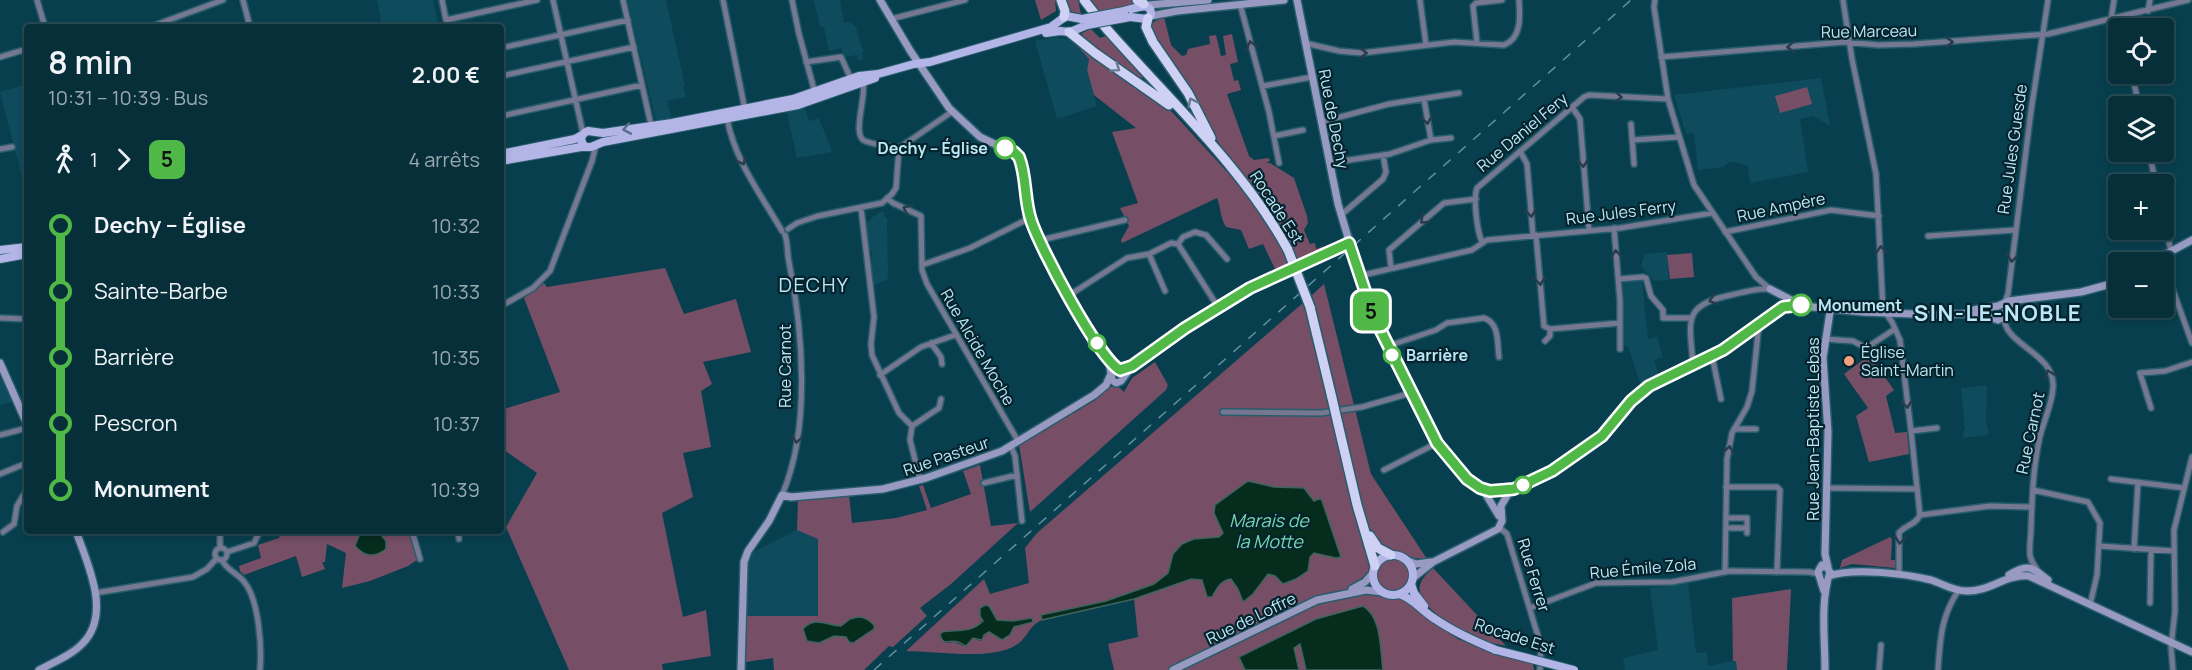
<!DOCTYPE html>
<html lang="fr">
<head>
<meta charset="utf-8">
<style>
  :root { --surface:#062f3a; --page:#0f3742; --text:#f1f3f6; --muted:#98a9af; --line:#274a54 }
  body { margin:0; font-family:Manrope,sans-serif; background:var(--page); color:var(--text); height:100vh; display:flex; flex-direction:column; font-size:22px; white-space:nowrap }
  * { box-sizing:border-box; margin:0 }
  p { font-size:20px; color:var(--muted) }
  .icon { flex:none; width:33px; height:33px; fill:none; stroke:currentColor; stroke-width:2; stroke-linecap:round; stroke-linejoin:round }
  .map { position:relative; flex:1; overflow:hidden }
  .details { position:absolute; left:24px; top:24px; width:480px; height:510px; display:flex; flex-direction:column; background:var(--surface); border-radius:6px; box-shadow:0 3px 9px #0003,0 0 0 2px var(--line) }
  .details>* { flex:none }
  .badge { padding:0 12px; border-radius:9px; font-size:21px; line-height:39px }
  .fabs { position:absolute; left:2108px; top:18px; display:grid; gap:12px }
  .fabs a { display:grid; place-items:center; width:66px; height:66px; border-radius:6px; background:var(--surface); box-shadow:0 3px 9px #0003,0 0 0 2px var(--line); font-size:30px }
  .map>.badge { position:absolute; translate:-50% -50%; box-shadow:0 0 0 3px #fff }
  .legs { display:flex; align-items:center; gap:9px; height:66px; padding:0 24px; font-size:20px }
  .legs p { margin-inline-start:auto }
  .summary { display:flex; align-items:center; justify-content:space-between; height:102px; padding:0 24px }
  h1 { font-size:33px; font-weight:600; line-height:45px }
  ul { padding:0 24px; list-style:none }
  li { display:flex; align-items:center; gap:21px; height:66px; font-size:22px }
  li i { display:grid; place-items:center; width:9px; height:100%; margin:0 8px; background:currentColor }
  li i::after { content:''; width:15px; height:15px; margin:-8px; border:4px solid; border-radius:50%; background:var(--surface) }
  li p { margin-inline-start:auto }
  li:first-child i { background:linear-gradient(#0000 50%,currentColor 0) }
  li:last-child i { background:linear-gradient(currentColor 50%,#0000 0) }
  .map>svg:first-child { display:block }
  .built { fill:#0d4b5d }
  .green { fill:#764f66; fill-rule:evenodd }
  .water { fill:#062c1d; stroke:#3d645e; stroke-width:1.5 }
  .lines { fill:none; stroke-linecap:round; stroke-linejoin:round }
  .street-casing { stroke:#285d6c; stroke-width:8 }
  .secondary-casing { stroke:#285d6c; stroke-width:10 }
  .primary-casing { stroke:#285d6c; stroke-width:10 }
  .highway-casing { stroke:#285d6c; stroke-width:12 }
  .street { stroke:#767790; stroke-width:5 }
  .secondary { stroke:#989ac1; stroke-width:7 }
  .primary { stroke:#b3b5e7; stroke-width:8 }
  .highway { stroke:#ced0f4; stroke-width:9 }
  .rail { stroke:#5e909f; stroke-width:1.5; stroke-dasharray:10 10; stroke-linecap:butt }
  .primary-bridge-casing { stroke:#285d6c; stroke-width:10; stroke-linecap:butt }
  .highway-bridge-casing { stroke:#285d6c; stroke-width:12; stroke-linecap:butt }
  .primary-bridge { stroke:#b3b5e7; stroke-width:8 }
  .highway-bridge { stroke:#ced0f4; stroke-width:9 }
  .oneway { stroke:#273c4b }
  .oneway2 { stroke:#6a7a90 }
  .oneway3 { stroke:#5c6c8a }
  .line-1-casing { stroke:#fff; stroke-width:14 }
  .line-1 { stroke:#50b847; stroke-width:9 }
  .stop-1-dot { fill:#fff; stroke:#50b847; stroke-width:3 }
  .poi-dot { fill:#f2a07f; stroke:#05232d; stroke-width:2 }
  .labels { text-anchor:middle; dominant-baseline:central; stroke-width:4.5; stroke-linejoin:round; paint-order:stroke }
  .street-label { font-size:16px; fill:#bce7f6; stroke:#05232d }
  .stop-label { font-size:16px; font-weight:bold; fill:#bce7f6; stroke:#05232d; text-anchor:start }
  .poi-label { font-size:16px; fill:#bce7f6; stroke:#05232d; text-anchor:start }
  .water-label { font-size:18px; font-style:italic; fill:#75d7aa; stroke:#05232d }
  .quarter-label { font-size:20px; letter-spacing:1.5px; fill:#bce7f6; stroke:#05232d }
  .district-label { font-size:22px; font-weight:bold; letter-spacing:1.5px; fill:#bce7f6; stroke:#05232d }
</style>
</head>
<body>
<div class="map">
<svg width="2192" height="670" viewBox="0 0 2192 670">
  <rect width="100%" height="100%" fill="#083f4e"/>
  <!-- built -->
  <path class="built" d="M377 0H433L439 27H382Z
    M627 0H666L685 86H683L686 97 667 101 672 119 656 121Z
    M814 0H840L844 23 850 22 856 27 860 43 864 52H862L863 60 858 61 857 55 845 57 841 48 829 51 824 27H820Z
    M1056 37 1071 40 1089 59 1087 70 1097 106 1057 119 1035 41Z
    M1821 78 1830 126 1813 116 1800 119 1808 172 1750 183 1748 166 1735 162H1729L1724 167 1698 170 1694 133 1686 134 1674 95Z
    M27 84V176L22 177 0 92Z
    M804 106 809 121 819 118 832 152 797 158 786 110Z
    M879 212H884L885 218H887L888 279 873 286 870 265 872 259V252L868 249 866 223Z
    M1667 252 1669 280 1654 281 1641 266 1643 259 1645 254Z
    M1642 279 1648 339 1657 337 1663 357 1654 360 1659 376 1641 386 1628 346H1623L1622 281Z
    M0 375 13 402 0 405Z
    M1987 385 1986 422 1989 435 1963 438V431L1965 430 1961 388Z
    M797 530 818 539V617L745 616 747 555Z
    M1688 583 1696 653 1707 652 1708 666 1736 660 1737 670H1625L1623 658 1658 650 1650 588Z"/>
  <!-- green -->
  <path class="green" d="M1035 0H1055L1056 11 1041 20Z
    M1063 0H1078L1081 14 1069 11Z
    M1090 0H1133L1134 3 1133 5 1100 13Z
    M1161 17H1164L1171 45 1182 56 1186 55 1188 49 1210 44 1209 36 1216 35 1221 56 1226 55 1223 36 1232 34 1238 62 1230 64 1234 81 1238 80 1241 90 1227 94 1249 156 1254 160 1269 158 1270 161 1266 163H1270L1294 178 1307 216 1308 223 1304 230 1310 244 1315 243 1316 249 1328 245 1330 248 1298 263 1282 231 1208 128 1155 41 1150 25Z
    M1091 29 1100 38 1106 36 1144 76 1139 81 1083 40 1082 33Z
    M1080 43 1156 98 1173 113 1240 186 1262 214 1291 267 1277 273 1263 244 1249 249 1241 230 1226 227C1220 217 1221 208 1217 198L1122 243 1121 240 1129 226 1120 208 1138 203 1112 132 1136 128 1094 95 1087 70 1089 59 1077 46Z
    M1807 87 1812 104 1780 113 1775 96Z
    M1692 253 1694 277 1670 279 1667 255Z
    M665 268 684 314 736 299 751 352 703 362 712 384 701 391 711 447 683 453 693 497 662 513 683 617 706 610 711 656 662 664 663 670H569L506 527 537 473 501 448V410L560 392 524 298 544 283 547 287Z
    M1324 284 1371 474 1427 559C1417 560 1387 552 1380 544 1354 513 1350 455 1342 416 1333 376 1322 335 1312 295Z
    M1304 302 1326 389 1361 534 1371 562 1367 574 1354 584 1377 595 1402 599 1458 639 1499 655 1533 664 1534 670H1114L1108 644 1138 637 1134 599 1191 579 1202 580 1207 596 1225 580 1231 579 1238 589 1243 602 1253 594 1268 574 1275 576 1283 584 1296 579 1308 571 1310 557 1314 553 1341 557 1321 498 1314 501 1303 488 1274 487 1248 481 1215 505 1214 513 1223 533 1219 538 1194 539 1173 554 1168 573 1154 584 1106 601 1041 616 1042 620C1029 625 1027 639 1016 645 992 661 934 651 906 651L984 579 990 594 1029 583 1025 548 1037 533ZM989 606 997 620 1012 621 1031 618 1032 622 1014 627 1010 635 989 631 980 641 973 638 963 646 955 642 945 643 946 631C971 634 980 629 989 606Z
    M1867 357 1870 360 1872 359 1894 390 1886 396 1895 433 1907 432 1909 454 1869 462 1856 416 1868 408 1844 374Z
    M1155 362 1168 385 1166 390 1030 512 1019 445 1094 401 1110 387 1118 386 1124 392 1132 378Z
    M980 465 991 526 1018 523 951 584 920 608 927 616 893 647 889 646 864 670H774L773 658 746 662 745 616H818V539L797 530 798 500 849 495 852 523 896 518 927 510 919 486 923 485 931 508 971 494 963 471Z
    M282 531H409L417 560 408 566 370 581 342 588 346 553 327 544 325 562H322L325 569 302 577 296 556 244 575 240 571 239 566 261 558 258 545 279 538Z
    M1890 537 1892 539 1891 560H1895V568L1852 564 1840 568 1842 560Z
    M1377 575a16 16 0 1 1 32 0a16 16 0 1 1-32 0Z
    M1433 568 1506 646C1499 644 1490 643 1483 640 1466 634 1410 606 1421 582 1423 577 1429 572 1433 568Z
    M1791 589 1787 670H1737L1736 661H1733L1732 598Z"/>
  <!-- water -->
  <path class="water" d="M1248 481 1274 487 1304 488 1314 501 1321 498 1341 557 1336 558 1314 553 1310 557 1308 571 1296 579 1283 584 1275 576 1268 574 1253 594 1243 602 1238 589 1231 579C1220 581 1217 588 1212 597H1207L1202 580 1191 579 1134 599 1042 620 1041 615 1106 601 1154 584 1168 573 1173 554 1182 544 1194 539 1219 537 1223 533 1214 513 1215 505Z
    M361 531H378L386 541V549C374 558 365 557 355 546Z
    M985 605 989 606 997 620 1013 621 1032 618 1033 622 1014 627 1010 635 1002 640 989 632 984 635 982 640 973 638 966 646C963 645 961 643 958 642 949 639 944 647 940 635L942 632C957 629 970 634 983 621L980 616V608Z
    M1363 606C1382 617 1380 650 1383 670H1306L1300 644 1294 648 1299 670H1245L1239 657 1316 619Z
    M858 617C865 617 869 620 874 625V629L853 643 849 642 846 637 834 636 819 643 807 641 803 629C815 615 827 626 841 626L850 619Z"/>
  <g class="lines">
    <!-- street casing -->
    <g class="street-casing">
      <path id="street" d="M37 0 45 27
        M243 0 250 27
        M442 0 446 20 537 0
        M553 0 583 133
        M623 0 651 125
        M723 0 745 110
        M792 0 799 34 815 93
        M1420 0 1426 45
        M1655 0 1654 7 1668 99 1694 185 1756 277 1770 289
        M1843 0 1852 59 1876 174 1883 309 1892 322 1900 340 1911 431
        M1240 4 1269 112 1279 163
        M2148 11 2150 0
        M2120 18 2123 28
        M891 19 965 0
        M2111 20 2114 0
        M150 27 223 0
        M1305 43 1339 51 1362 53 1454 42 1504 45C1522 38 1520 16 1519 0
        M1477 43 1473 6 1476 3 1502 0
        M501 48 628 20
        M0 57 27 49
        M1661 57 1845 42 1878 45 1914 44 2048 34 2188 0
        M806 62 841 57 851 79
        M2132 74 2139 106
        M501 76 634 47
        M863 82C867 96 851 136 865 141 876 145 888 146 899 148
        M1263 86 1312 77
        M1424 99 1431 140
        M1572 107 1580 119 1589 230
        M501 116 642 85
        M727 118C734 159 761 195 782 231
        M1321 122 1389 104 1459 93
        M1631 124 1634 164
        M1274 136 1303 130
        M1632 140 1679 137
        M0 149 12 147
        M1520 151 1527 164 1533 235
        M2149 152 2156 184
        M1329 163 1390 154 1431 140 1451 138
        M887 198 893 203 921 216 922 270 927 284 1018 441
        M861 208 874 317 871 344 872 355 899 413 912 426 910 440 920 480
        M1341 215 1383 179 1386 172 1383 155
        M2163 217 2171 251
        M1614 228 1620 301V349
        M788 229 797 223 818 216 882 203 892 194 896 188 899 148 953 111
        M1725 232 1831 210 1879 216
        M1536 235 1544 326 1550 329 1620 323
        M1928 236 2015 230
        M1041 240 1125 220
        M1482 242C1477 231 1473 199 1477 188L1584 97 1589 95 1668 99
        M1178 244 1218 307
        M1149 254 1165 291
        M2161 257 2192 343
        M922 265 970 248 1030 218
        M1391 268 1389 250 1444 203 1476 199
        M1359 276 1472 250 1487 240 1620 228 1712 213
        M1619 279 1643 277 1646 278 1651 296 1663 310V318H1692
        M1068 296 1127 258 1149 254 1171 243 1178 244 1183 237 1195 232 1206 235 1227 259
        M2005 302 2008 294 2031 111 2048 0
        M501 306 533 288 550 271 592 161 596 145
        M2004 316C2003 346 2056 352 2053 388 2052 406 2042 424 2039 441 2033 470 2032 499 2031 528 2031 536 2029 547 2030 555 2031 561 2035 567 2039 572
        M0 318 27 319
        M1825 339 1853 341 1866 348 1895 329
        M1545 341 1550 336V329
        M931 343 941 357 942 364
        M1388 346 1436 330 1447 323 1484 318C1500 323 1497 344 1499 357
        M1712 356 1721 399
        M1693 364C1690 322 1681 305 1731 295 1743 292 1757 288 1769 289
        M880 375 921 347 955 335
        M2151 408 2140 373 2165 371 2192 362
        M1223 412 1321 413 1362 407 1411 393
        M912 426 939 408 941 399
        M1734 429H1756
        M0 435 27 428
        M1011 446 1015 456 1022 521
        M1384 470 1437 443
        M0 474 27 463
        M2111 479 2184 488
        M984 483 1017 475
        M1726 487H1777L1780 490 1777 572
        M1827 488 1917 489
        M2033 490 2088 502 2100 523 2097 575 2090 605
        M782 495C811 429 803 331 789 262 787 253 788 243 785 235
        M1920 515 1990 506 2030 507
        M1726 518H1747V533
        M1499 527 1507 534 1541 646 1540 670
        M1726 528H1747
        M412 531 420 559
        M458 531 459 539
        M3 532 14 524 17 506 27 489
        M2099 546 2174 551
        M215 554a6 6 0 1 1 12 0a6 6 0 1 1-12 0Z
        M220 548V531
        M2134 549 2138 482
        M227 552 254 543 260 531
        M222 560C227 571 238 573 245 583 259 601 262 648 260 670
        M1725 572 1727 459 1732 433 1747 407 1752 391 1759 324
        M1899 574V533C1905 525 1916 525 1920 515L1911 431 1937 428
        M95 593 193 577 207 569 217 558
        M2150 603 2151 550
        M1530 608 1596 583 1672 582 1730 571 1809 572 1818 574
        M1879 670 1881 645
        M1938 670C1940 640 1941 615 1959 590
        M2173 670 2171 647 2175 611 2174 530 2192 457"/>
    </g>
    <!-- secondary casing -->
    <g class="secondary-casing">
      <path id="secondary" d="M880 0 911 52 949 108 980 137 1018 155 1021 163 1031 221 1072 303 1109 361 1112 380 1116 383 1121 381 1132 366
        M1297 0 1338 204 1369 307 1437 443 1467 479 1485 493 1499 516
        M1148 5 1208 0
        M1151 16 1177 11 1284 0
        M2151 262 2192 240
        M1770 289 1797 303
        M1973 310 1998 306 2009 301 2081 292 2118 282
        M0 363 27 424
        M1120 370 1132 366 1188 326 1250 289 1349 243
        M1482 489 1493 491 1512 490
        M1406 560 1416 564 1431 562
        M1822 565 1818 572 1824 591
        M1828 567 1825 554 1828 432 1823 358 1831 305
        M1820 568 1826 566 1830 572C1820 602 1825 638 1825 670
        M2009 575C2027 563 2032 567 2048 580
        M1829 576C1854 567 1906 574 1931 580 1943 584 1954 591 1966 591 1989 592 2006 574 2029 576L2192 652
        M1413 578 1433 562 1498 529 1502 521 1501 506 1508 494 1555 469 1599 439 1631 401 1645 389 1723 350 1785 306 1792 305 1863 312 1937 315 1979 313 1998 320 2003 317 2009 305 2018 301
        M1352 589 1365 582 1373 573
        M39 670C54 662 72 655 83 643 112 613 87 563 76 531
        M741 670 744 562 748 551 769 521 782 495 791 497 883 489 926 478 1002 451 1094 395 1106 385 1110 376
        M1173 670 1317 600 1366 590 1382 592"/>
    </g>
    <!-- primary casing -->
    <g class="primary-casing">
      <path id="primary" d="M1124 11C1134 9 1152 0 1151 15L1147 19 1130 17
        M1046 33 1060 31 1070 32 1087 25
        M586 147C579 142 580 134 588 131L603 133 672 123 793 99 859 76 878 74 914 64 930 62 1051 27 1066 16 1082 19
        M501 154 575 139 582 135
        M501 161 581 147H591L603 142 798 105 875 78
        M0 250 27 247
        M0 259 27 254
        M1373 575a20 20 0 1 1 40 0a20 20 0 1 1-40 0Z
        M1411 584 1414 593 1424 606
        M1399 594C1413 598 1423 612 1435 619 1454 632 1474 641 1496 650"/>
    </g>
    <!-- highway casing -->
    <g class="highway-casing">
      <path id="highway" d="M1061 0 1065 11 1064 17
        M1084 0 1105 27C1167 98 1243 167 1288 250
        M1137 0 1144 4
        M1148 18 1146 27 1153 42 1188 93 1211 138
        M1069 32 1095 53 1169 105
        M1310 307 1332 398
        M1338 424 1357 505 1375 566
        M1370 536 1378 548 1391 555"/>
    </g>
    <!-- street -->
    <use href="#street" class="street"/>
    <!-- secondary -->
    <use href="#secondary" class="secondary"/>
    <!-- primary -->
    <use href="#primary" class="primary"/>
    <!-- highway -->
    <use href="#highway" class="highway"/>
    <!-- rail -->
    <path class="rail" d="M874 670 1631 0"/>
    <!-- primary-bridge casing -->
    <g class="primary-bridge-casing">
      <path id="primary-bridge" d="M1082 19 1124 11
        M1087 25 1130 17
        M1496 650 1574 670"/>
    </g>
    <!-- highway-bridge casing -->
    <g class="highway-bridge-casing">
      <path id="highway-bridge" d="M1288 250 1310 307
        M1332 398 1338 424"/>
    </g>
    <!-- primary-bridge -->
    <use href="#primary-bridge" class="primary-bridge"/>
    <!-- highway-bridge -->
    <use href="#highway-bridge" class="highway-bridge"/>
  </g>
  <!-- one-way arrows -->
  <defs><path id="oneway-chevron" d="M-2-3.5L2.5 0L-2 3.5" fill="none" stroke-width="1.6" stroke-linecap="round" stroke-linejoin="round" transform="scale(1.5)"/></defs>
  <g class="oneway">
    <use href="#oneway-chevron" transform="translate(1949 42) rotate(-4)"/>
    <use href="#oneway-chevron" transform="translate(1251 45) rotate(-104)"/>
    <use href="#oneway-chevron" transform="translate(1791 47) rotate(175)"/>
    <use href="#oneway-chevron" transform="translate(1363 53)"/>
    <use href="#oneway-chevron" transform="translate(1618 97) rotate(4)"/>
    <use href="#oneway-chevron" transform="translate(1427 120) rotate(81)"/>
    <use href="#oneway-chevron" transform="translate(742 161) rotate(63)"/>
    <use href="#oneway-chevron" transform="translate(1583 163) rotate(85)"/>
    <use href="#oneway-chevron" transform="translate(907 209) rotate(-157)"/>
    <use href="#oneway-chevron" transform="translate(1531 213) rotate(85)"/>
    <use href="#oneway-chevron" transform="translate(1424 220) rotate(138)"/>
    <use href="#oneway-chevron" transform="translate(1881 250) rotate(-93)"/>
    <use href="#oneway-chevron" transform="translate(1616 254) rotate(-96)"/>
    <use href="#oneway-chevron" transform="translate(2012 258) rotate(96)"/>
    <use href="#oneway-chevron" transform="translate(1540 281) rotate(85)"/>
    <use href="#oneway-chevron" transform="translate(1713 300) rotate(162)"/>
    <use href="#oneway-chevron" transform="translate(2049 374) rotate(-111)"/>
    <use href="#oneway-chevron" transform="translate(1907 404) rotate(84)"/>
    <use href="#oneway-chevron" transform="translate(797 439) rotate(98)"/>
    <use href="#oneway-chevron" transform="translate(1729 450) rotate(-81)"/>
    <use href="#oneway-chevron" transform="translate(1900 540) rotate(98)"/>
  </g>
  <g class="oneway2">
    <use href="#oneway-chevron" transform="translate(1116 68) rotate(34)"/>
    <use href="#oneway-chevron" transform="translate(1192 102) rotate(-117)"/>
  </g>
  <use class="oneway3" href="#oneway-chevron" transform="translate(627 129) rotate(170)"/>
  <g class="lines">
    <!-- line-1 casing -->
    <g class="line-1-casing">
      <path id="line-1" d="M1005 148 1014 152 1019 157C1027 177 1024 200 1031 220 1039 246 1099 359 1120 370L1132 366 1185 328 1250 288 1349 243 1373 315 1437 443 1467 479 1480 488 1490 491 1514 489 1552 471 1602 436 1631 401 1649 386 1723 350 1783 307 1801 305"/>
    </g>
    <!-- line-1 -->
    <use href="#line-1" class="line-1"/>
  </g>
  <!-- markers -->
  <g class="stop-1-dot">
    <circle cx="1005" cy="148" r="10"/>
    <circle cx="1801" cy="305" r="10"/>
    <circle cx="1097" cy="343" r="8"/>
    <circle cx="1392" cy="355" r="8"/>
    <circle cx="1523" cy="485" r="8"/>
  </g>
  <circle class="poi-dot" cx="1849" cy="361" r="6"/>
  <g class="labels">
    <!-- street labels -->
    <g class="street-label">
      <text transform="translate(1869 31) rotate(-1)">Rue Marceau</text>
      <text transform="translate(1334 119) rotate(79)">Rue de Dechy</text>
      <text transform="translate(1522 132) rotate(-40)">Rue Daniel Fery</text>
      <text transform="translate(2012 149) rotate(-82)">Rue Jules Guesde</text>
      <text transform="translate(1277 207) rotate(57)">Rocade Est</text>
      <text transform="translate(1781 207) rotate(-12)">Rue Ampère</text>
      <text transform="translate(1621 212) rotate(-7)">Rue Jules Ferry</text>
      <text transform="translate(978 347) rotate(60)">Rue Alcide Moche</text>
      <text transform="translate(785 366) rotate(-90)">Rue Carnot</text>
      <text transform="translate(1813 429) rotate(-90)">Rue Jean-Baptiste Lebas</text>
      <text transform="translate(2030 433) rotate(-78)">Rue Carnot</text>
      <text transform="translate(946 456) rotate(-19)">Rue Pasteur</text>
      <text transform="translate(1643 568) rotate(-5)">Rue Émile Zola</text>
      <text transform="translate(1534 575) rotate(73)">Rue Ferrer</text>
      <text transform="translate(1251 618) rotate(-26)">Rue de Loffre</text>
      <text transform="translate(1515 636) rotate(18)">Rocade Est</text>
    </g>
    <!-- stop labels -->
    <g class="stop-label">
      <text x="988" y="148" text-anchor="end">Dechy – Église</text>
      <text x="1818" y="305">Monument</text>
      <text x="1406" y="355">Barrière</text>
    </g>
    <!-- poi labels -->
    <g class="poi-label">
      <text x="1861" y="352">Église<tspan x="1861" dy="18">Saint-Martin</tspan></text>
    </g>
    <!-- water labels -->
    <g class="water-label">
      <text x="1269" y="520">Marais de<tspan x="1269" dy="21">la Motte</tspan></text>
    </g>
    <!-- quarter labels -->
    <g class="quarter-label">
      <text x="814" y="284">DECHY</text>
    </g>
    <!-- district labels -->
    <g class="district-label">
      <text x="1998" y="313">SIN-LE-NOBLE</text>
    </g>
  </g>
</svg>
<div class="fabs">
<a><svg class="icon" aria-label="locate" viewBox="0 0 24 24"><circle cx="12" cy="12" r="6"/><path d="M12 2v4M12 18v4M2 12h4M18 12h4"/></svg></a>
<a><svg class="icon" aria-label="layers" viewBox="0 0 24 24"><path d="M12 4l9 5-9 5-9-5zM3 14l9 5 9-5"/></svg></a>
<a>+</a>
<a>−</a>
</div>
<b class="badge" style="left:1371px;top:311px;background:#50b847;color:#111">5</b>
<section class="details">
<div class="summary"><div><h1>8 min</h1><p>10:31 – 10:39 · Bus</p></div><b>2.00 €</b></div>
<div class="legs"><svg class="icon" aria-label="walk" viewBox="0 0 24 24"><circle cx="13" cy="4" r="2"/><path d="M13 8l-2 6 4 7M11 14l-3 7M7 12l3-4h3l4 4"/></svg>1<svg class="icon" aria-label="forward" viewBox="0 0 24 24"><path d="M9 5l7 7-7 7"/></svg><b class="badge" style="background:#50b847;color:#111">5</b><p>4 arrêts</p></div>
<ul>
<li><i style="color:#50b847"></i><b>Dechy – Église</b><p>10:32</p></li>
<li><i style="color:#50b847"></i><span>Sainte-Barbe</span><p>10:33</p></li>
<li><i style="color:#50b847"></i><span>Barrière</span><p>10:35</p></li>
<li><i style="color:#50b847"></i><span>Pescron</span><p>10:37</p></li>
<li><i style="color:#50b847"></i><b>Monument</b><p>10:39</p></li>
</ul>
</section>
</div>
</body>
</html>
